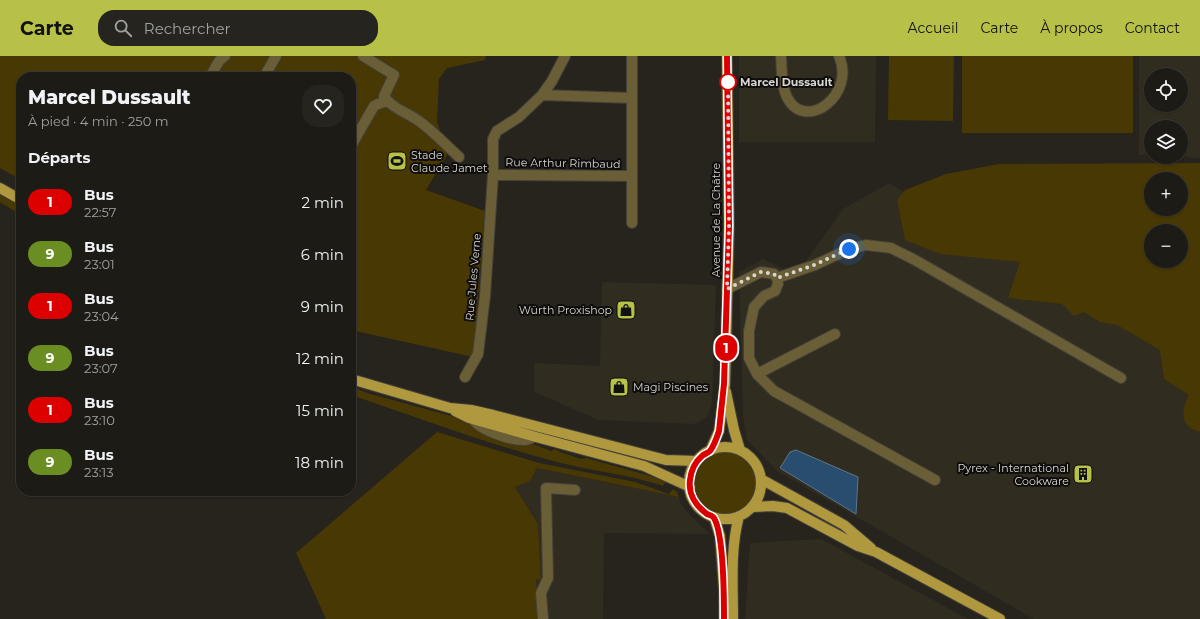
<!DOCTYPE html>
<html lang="fr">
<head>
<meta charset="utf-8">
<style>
  :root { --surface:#1d1b16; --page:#25241f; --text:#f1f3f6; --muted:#a0a1a1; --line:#3b3935; --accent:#b8c147 }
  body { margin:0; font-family:Montserrat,sans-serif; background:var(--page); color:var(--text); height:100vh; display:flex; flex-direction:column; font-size:15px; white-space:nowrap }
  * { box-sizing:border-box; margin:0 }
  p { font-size:13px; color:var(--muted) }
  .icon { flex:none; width:22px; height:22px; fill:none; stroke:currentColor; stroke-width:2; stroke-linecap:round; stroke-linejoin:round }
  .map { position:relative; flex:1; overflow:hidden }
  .sheet { position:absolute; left:16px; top:16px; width:340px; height:424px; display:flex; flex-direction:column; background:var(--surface); border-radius:16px; box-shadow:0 1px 3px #0004,0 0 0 1px var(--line) }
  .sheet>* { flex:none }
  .badge { padding:0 8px; border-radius:13px; font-size:14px; line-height:26px }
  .tools { position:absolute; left:1144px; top:12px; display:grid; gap:8px }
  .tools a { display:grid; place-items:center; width:44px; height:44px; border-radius:50%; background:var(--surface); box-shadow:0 1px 3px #0004,0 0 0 1px var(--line); font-size:20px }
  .you { position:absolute; width:20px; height:20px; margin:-10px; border:3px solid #fff; border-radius:50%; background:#1a73e8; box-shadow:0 0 0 6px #1a73e833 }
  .map>.badge { position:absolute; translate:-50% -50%; box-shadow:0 0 0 2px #fff }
  h2 { padding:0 12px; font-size:15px; line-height:36px }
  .round { display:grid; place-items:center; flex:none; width:42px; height:42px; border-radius:16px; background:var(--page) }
  .summary { display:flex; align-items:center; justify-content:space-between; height:68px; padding:0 12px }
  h1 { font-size:19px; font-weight:800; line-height:30px }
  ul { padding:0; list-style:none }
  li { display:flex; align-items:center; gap:12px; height:52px; padding:0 12px }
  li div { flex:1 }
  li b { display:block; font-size:15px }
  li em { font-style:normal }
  li .badge { min-width:44px; font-weight:700; text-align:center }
  header { display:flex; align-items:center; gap:24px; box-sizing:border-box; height:56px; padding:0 20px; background:var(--accent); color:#111 }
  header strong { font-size:19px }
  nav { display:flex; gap:22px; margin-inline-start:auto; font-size:14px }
  .search { width:280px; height:36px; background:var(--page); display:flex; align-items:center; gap:10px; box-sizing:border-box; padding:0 14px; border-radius:16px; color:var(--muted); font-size:15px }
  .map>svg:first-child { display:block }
  .built { fill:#312c20; fill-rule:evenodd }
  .green { fill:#483803; fill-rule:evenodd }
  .water { fill:#284d6f; stroke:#5c768c }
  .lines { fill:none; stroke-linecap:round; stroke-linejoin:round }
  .minor-casing { stroke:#43403a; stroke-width:12 }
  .major-casing { stroke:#43403a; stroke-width:12 }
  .minor { stroke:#695e36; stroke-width:10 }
  .major { stroke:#af983e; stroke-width:10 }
  .line-casing { stroke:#fff; stroke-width:9 }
  .line { stroke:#d00; stroke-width:6 }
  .walk { stroke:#d7d6d1; stroke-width:4; stroke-dasharray:0 7.2 }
  .stop-dot { fill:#fff; stroke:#d00; stroke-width:2 }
  .labels { text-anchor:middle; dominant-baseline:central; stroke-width:4; stroke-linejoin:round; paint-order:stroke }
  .stop-label { font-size:11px; font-weight:bold; fill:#d7d6d1; stroke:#0f0d0b; text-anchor:start }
  .poi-label { font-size:11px; fill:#d7d6d1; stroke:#0f0d0b; text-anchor:start }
  .street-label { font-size:11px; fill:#d7d6d1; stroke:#0f0d0b }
</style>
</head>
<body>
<header>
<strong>Carte</strong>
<div class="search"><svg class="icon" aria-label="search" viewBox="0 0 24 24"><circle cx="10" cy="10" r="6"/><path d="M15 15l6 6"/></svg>Rechercher</div>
<nav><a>Accueil</a><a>Carte</a><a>À propos</a><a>Contact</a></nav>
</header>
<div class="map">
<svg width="1200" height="563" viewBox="0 0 1200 563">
  <rect width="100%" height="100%" fill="#27241d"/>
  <!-- built -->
  <path class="built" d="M739 0H876L875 86H739Z
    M1139 0H1200V102L1181 101V71H1151V99H1139ZM1151 19H1181V49H1151Z
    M889 127 1200 314V563H1034L777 415 747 384 743 361 739 216 763 203 783 213 806 205 843 153Z
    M602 226 716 229 712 347 707 361 694 368 599 364 534 336V307L600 310Z
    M537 412 679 441 681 448 689 458 710 478 604 477 603 563H539L536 524 541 522 538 468 515 431 530 425Z
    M821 483 968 563H745L750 487Z"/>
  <!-- green -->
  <path class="green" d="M0 0H486L485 4 447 12 439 23 437 65 447 99 426 134 485 155 473 301 351 274V21H21V124L0 112Z
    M889 0H954L953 65 888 64Z
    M962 0H1133V77H962Z
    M1200 107V376C1179 370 1181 355 1189 339L1164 323 1160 294 1117 269 1100 266 1084 256 1074 260 1062 248 1008 242 1020 206 940 198 905 184 897 144 905 134 946 118 999 108ZM1151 123H1181V153H1151ZM1151 175H1181V205H1151Z
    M0 139 21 151V159L0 146Z
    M351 330 367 337 462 363 511 386 533 388 551 395 554 393 557 394 560 396 581 403 586 402 647 419 666 425 663 430C631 419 598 416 565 408 493 390 422 363 351 339Z
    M437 376 539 407 635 426 669 438 673 433 677 436 679 441 537 412 530 425 515 431 538 468 541 523 536 524 539 563H326L296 497Z
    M689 427a36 36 0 1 1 72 0a36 36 0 1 1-72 0Z"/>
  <!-- water -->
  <path class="water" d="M796 394 858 421 856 458 780 412 790 396Z"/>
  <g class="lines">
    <!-- minor casing -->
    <g class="minor-casing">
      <path id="minor" d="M363 0 394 19 384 40C391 52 408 57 419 65 434 76 446 89 459 101
        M781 0C782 13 781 31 788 43 807 76 856 38 839 0
        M210 21 219 5 225 0
        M264 21 276 0
        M542 39 632 42
        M351 90 374 50 378 48 387 45
        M493 119 632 120
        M632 167V0
        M777 222 815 209 849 193 866 189 891 192 915 204 1121 322
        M727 233 761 216 774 218 777 222 778 228 775 235 764 240 754 251 749 275V302L757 318 774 335 935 424
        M757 318 835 278
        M465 321 478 298 485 240 493 119V83L497 75 519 61 542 39 552 25 565 0
        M473 363C479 374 512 385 525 384 528 384 531 382 534 381
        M543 563 541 537 548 522 546 432 575 434"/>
    </g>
    <!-- major casing -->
    <g class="major-casing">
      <path id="major" d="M0 132 21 144
        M351 323 450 352 471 354 493 359 666 404 697 405
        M726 336 734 374 740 394
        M455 355 469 362 536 381 644 410 690 431
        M689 427a36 36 0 1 1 72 0a36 36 0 1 1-72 0Z
        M710 395 719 375 725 328 729 170 727 0
        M761 423 844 469 871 492
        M753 451 773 450 787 452 858 490 876 496 1000 563
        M714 461 720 480 724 533V563
        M733 563C733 529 730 494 739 460"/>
    </g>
    <!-- minor -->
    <use href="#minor" class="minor"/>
    <!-- major -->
    <use href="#major" class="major"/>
  </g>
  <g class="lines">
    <!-- line casing -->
    <g class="line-casing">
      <path id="line" d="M724 563C724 542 724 479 714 462 713 460 709 459 707 458 696 450 688 438 690 424 691 415 695 406 702 400 704 398 708 397 710 395 714 390 717 381 719 375L724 328 729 170 727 0"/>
    </g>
    <!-- line -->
    <use href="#line" class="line"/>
    <!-- walk -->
    <path class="walk" d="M728 26 729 170 727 233 761 216 774 218 777 222 814 209 849 193"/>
  </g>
  <!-- icons -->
  <defs>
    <g id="stadium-square" transform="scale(1)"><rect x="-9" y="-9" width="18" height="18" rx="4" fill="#b8c147" stroke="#0f0d0b"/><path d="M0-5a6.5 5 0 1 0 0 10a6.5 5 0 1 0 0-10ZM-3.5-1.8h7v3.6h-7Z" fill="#111"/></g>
    <g id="shop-square" transform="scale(1)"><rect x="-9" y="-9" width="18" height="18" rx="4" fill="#b8c147" stroke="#0f0d0b"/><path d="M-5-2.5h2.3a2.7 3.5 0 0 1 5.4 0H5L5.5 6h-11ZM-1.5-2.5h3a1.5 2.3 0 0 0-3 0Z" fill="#111"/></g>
    <g id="building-square" transform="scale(1)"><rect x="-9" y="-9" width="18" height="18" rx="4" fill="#b8c147" stroke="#0f0d0b"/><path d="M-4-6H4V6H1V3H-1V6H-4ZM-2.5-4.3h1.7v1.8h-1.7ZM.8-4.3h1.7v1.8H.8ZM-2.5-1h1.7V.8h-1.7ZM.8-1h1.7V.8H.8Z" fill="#111"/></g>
  </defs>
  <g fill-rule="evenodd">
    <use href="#stadium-square" x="397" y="105"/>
    <use href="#shop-square" x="626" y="254"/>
    <use href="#shop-square" x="619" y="331"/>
    <use href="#building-square" x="1083" y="418"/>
  </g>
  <!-- markers -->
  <circle class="stop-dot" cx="728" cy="26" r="8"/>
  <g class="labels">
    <!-- stop labels -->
    <g class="stop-label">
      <text x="740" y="26">Marcel Dussault</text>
    </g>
    <!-- poi labels -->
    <g class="poi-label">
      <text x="411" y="99">Stade<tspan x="411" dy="13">Claude Jamet</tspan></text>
      <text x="612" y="254" text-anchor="end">Würth Proxishop</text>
      <text x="633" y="331">Magi Piscines</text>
      <text x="1069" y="412" text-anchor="end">Pyrex - International<tspan x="1069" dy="13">Cookware</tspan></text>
    </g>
    <!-- street labels -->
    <g class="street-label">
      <text transform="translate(563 107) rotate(1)">Rue Arthur Rimbaud</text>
      <text transform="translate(716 164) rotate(-90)">Avenue de La Châtre</text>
      <text transform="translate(473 221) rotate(-85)">Rue Jules Verne</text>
    </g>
  </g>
</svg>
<div class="tools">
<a><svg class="icon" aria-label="locate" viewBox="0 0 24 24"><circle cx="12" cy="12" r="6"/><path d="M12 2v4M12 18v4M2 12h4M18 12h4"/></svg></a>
<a><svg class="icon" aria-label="layers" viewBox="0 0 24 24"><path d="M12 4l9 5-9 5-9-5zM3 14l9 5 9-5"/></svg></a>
<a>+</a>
<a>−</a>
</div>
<div class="you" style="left:849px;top:193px"></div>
<b class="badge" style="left:726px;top:292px;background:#d00;color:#fff">1</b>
<section class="sheet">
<div class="summary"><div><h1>Marcel Dussault</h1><p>À pied · 4 min · 250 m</p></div><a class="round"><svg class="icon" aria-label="heart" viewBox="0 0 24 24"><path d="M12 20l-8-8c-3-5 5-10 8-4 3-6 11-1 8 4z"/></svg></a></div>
<h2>Départs</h2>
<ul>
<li><span class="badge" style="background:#d00;color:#fff">1</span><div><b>Bus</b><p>22:57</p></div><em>2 min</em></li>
<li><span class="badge" style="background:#6b8e23;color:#fff">9</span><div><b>Bus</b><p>23:01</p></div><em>6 min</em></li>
<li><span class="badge" style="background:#d00;color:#fff">1</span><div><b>Bus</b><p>23:04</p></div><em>9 min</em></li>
<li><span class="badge" style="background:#6b8e23;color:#fff">9</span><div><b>Bus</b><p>23:07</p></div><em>12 min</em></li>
<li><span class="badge" style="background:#d00;color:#fff">1</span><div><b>Bus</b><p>23:10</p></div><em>15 min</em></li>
<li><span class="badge" style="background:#6b8e23;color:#fff">9</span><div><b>Bus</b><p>23:13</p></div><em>18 min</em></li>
</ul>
</section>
</div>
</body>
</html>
